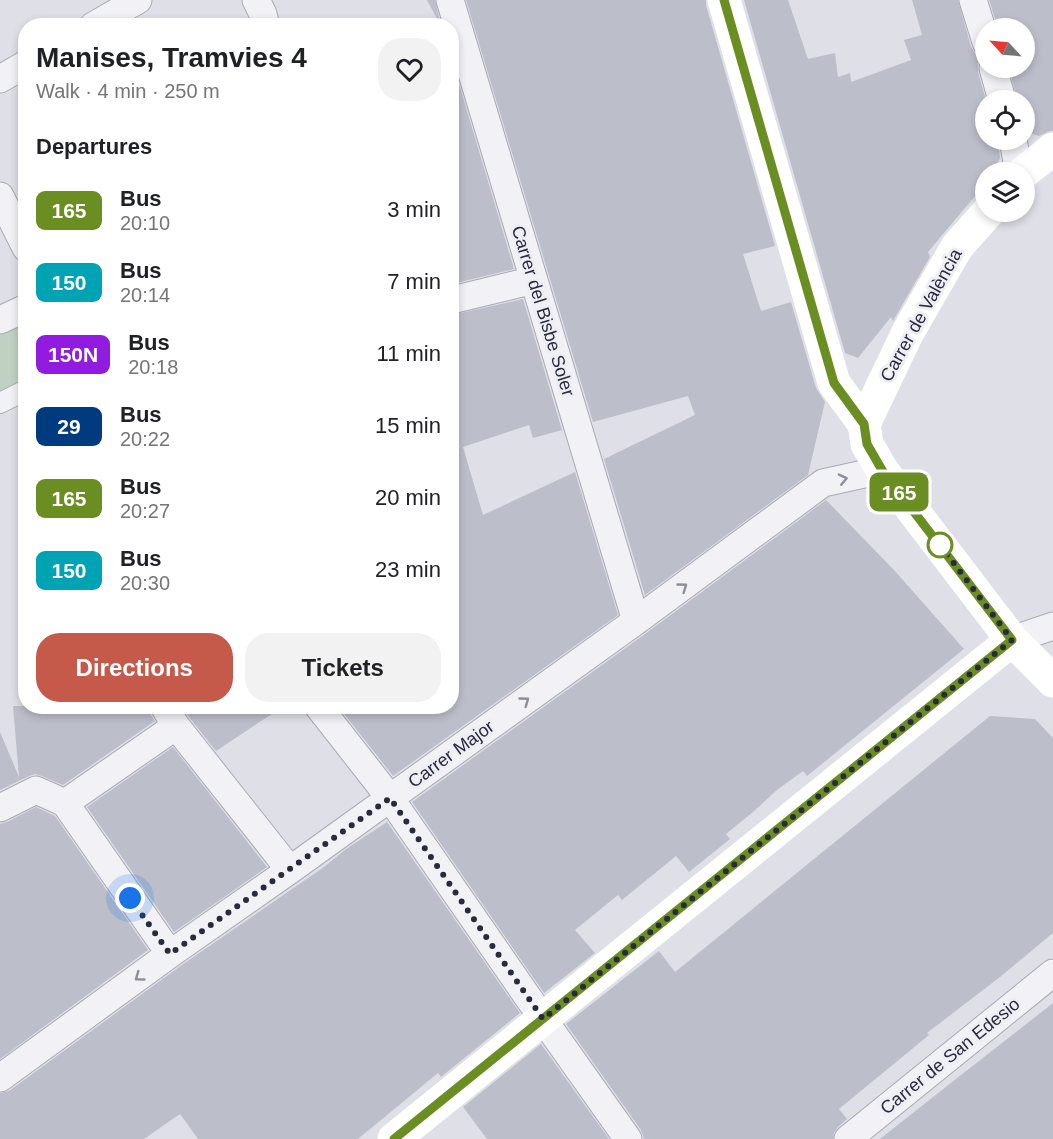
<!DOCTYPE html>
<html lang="en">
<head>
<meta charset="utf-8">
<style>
  :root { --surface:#fff; --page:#f2f2f2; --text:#202124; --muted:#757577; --accent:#c55a4a }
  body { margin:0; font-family:Arial,sans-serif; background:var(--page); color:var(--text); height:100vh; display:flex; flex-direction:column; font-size:22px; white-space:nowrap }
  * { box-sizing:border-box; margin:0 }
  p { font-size:20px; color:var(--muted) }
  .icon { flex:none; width:33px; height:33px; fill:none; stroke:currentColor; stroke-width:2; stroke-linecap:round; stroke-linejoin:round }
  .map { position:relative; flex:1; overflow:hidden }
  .side { position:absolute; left:18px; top:18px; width:441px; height:696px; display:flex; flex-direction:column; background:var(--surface); border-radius:24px; box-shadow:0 3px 9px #0003 }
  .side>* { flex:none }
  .badge { padding:0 12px; border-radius:9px; font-size:21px; line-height:39px }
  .needle { width:39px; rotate:296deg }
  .buttons { position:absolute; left:975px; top:18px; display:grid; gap:12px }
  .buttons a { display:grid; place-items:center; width:60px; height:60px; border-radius:50%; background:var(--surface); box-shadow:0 3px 9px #0003; font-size:30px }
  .you { position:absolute; width:30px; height:30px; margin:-15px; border:4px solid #fff; border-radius:50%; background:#1a73e8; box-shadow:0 0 0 9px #1a73e833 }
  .map>.badge { position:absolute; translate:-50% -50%; box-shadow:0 0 0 3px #fff }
  h2 { padding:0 18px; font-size:22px; line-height:54px }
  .round { display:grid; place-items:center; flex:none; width:63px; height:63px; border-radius:24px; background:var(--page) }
  .overview { display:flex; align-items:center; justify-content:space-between; height:102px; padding:0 18px }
  h1 { font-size:28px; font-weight:600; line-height:45px }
  .button { display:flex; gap:12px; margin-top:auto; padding:12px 18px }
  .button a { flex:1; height:69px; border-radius:24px; background:var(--accent); color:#fff; font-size:24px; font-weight:600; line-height:69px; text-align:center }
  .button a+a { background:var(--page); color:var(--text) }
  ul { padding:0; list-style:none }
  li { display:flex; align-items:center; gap:18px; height:72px; padding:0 18px }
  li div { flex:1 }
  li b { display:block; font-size:22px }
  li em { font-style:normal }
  li .badge { min-width:66px; font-weight:700; text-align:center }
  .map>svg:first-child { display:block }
  .green { fill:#c0d1c1 }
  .building { fill:#bcbeca }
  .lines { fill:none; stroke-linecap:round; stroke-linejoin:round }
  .pedestrian-casing { stroke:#a8aab4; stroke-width:22 }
  .minor-casing { stroke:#a8aab4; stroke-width:29 }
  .pedestrian { stroke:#f1f1f6; stroke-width:20 }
  .minor { stroke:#f1f1f6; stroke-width:27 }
  .secondary { stroke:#fff; stroke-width:33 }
  .oneway { stroke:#8d8e9a }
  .line-casing { stroke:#fff; stroke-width:14 }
  .line { stroke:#6b8e23; stroke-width:9 }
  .walk { stroke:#292b3d; stroke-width:6; stroke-dasharray:0 10.8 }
  .stop-dot { fill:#fff; stroke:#6b8e23; stroke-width:3 }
  .labels { text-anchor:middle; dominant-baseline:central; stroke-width:6; stroke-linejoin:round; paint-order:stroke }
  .street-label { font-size:18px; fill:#292b3d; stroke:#eeeff5 }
</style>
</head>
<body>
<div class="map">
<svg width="1053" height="1139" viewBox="0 0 1053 1139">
  <rect width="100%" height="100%" fill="#dfe0e7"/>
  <!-- green -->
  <path class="green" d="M25 318V383L0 396V329Z"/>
  <!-- building -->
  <path class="building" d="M427 0H435L441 26Z
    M466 0H706V5L775 246 743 254 761 311 791 302 816 388 825 402 808 475 645 595 604 459 695 415 688 396 593 422Z
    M744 0H788L808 59 835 53 838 77 850 73 851 82 911 60 904 40 922 35 912 0H958L971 47 975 53 982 57 978 64V72L986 100V140H998L1000 158 993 172H986V183L928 252 930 257 893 321 891 317 858 358 845 353Z
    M989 0H1053V131H1050L1039 136 1026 132 1024 129V100H1017L1009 68H1024V28H998Z
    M452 60 514 269 452 284Z
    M523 299 562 430 533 438 529 425 463 447 483 515 575 472 618 615 393 776 338 706H452V315Z
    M826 500 894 570 964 649 807 776 803 771 777 790 753 812 726 834 730 839 689 872 676 856 622 900 618 895 575 930 595 953 544 993 412 802 645 634Z
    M13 706H148L150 714 155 721 63 785 42 776 35 774 29 776 0 790V732L19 777Z
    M183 706H284L216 751 189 717Z
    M990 716 1035 719 1053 738V933L1000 977 927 1033 929 1035 839 1109 847 1119 838 1127 834 1133 833 1139H644L641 1130 566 1024 659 951 675 972Z
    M173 747 267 867 174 932 87 807Z
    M36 807 55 816 148 950 0 1059V824L7 822Z
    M387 822 520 1013 441 1077 438 1073 358 1139H198L180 1114 144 1139H0V1093L9 1091 179 967 324 867 346 849Z
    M1053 1003V1139H880L947 1086Z
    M541 1044 609 1139H487L463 1107Z"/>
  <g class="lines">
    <!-- pedestrian casing -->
    <g class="pedestrian-casing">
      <path id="pedestrian" d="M0 403 26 390"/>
    </g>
    <!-- minor casing -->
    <g class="minor-casing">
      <path id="minor" d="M256 0 263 14 266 26
        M450 0 636 621
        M973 0 986 42
        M93 26 138 0
        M993 68 1002 100
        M0 79 26 64
        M1013 140 1019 172
        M0 196 26 248
        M452 300 534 280
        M0 320 26 308
        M1012 640 1053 626
        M164 706 176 726 290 870
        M318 706 390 798 543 1019 628 1139
        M65 803 170 954
        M0 808 36 790 65 803 176 726
        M0 1078 170 954 290 870 636 621 823 483 882 470
        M848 1139 1053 973"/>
    </g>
    <!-- pedestrian -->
    <use href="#pedestrian" class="pedestrian"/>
    <!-- minor -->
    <use href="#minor" class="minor"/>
    <!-- secondary -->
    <path class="secondary" d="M724 0 834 383 864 424 867 444 882 470 1012 640 1053 681
      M1024 172 1053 149
      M864 424 908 332 957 247 988 212
      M394 1139 1012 640"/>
  </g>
  <!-- one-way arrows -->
  <defs><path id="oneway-chevron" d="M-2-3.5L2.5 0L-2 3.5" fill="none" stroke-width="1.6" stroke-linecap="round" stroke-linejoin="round" transform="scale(1.5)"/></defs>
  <g class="oneway">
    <use href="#oneway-chevron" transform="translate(843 479) rotate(-13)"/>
    <use href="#oneway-chevron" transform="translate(683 587) rotate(-36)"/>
    <use href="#oneway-chevron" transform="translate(525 701) rotate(-36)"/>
    <use href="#oneway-chevron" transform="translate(139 977) rotate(144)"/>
  </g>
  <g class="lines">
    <!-- line casing -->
    <g class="line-casing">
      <path id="line" d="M394 1139 1012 640 882 470 867 444 864 424 834 383 724 0"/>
    </g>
    <!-- line -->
    <use href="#line" class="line"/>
    <!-- walk -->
    <path class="walk" d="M130 898 170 954 390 798 543 1019 1012 640 940 545"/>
  </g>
  <!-- markers -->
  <circle class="stop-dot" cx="940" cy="545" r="12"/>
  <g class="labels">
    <!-- street labels -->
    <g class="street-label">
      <text transform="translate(543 311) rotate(73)">Carrer del Bisbe Soler</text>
      <text transform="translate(921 315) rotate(-61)">Carrer de València</text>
      <text transform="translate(451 754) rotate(-36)">Carrer Major</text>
      <text transform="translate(950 1056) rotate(-39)">Carrer de San Edesio</text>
    </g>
  </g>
</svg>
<div class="buttons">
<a><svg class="needle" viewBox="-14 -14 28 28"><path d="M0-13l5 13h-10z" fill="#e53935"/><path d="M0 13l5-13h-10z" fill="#757577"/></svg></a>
<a><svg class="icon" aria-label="locate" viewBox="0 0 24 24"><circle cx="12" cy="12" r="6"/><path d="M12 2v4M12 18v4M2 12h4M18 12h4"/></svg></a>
<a><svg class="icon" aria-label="layers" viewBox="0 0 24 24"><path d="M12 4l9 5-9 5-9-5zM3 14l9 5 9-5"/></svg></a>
</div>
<div class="you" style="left:130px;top:898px"></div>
<b class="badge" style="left:899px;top:492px;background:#6b8e23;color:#fff">165</b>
<section class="side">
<div class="overview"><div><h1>Manises, Tramvies 4</h1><p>Walk · 4 min · 250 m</p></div><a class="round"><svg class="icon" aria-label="heart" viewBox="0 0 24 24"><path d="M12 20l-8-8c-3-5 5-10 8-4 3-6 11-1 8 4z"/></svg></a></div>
<h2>Departures</h2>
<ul>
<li><span class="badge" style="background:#6b8e23;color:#fff">165</span><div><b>Bus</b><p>20:10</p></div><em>3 min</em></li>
<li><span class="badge" style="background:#00a3b4;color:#fff">150</span><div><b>Bus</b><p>20:14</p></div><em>7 min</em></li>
<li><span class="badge" style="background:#921be0;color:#fff">150N</span><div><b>Bus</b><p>20:18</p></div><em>11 min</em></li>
<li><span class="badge" style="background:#003b80;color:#fff">29</span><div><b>Bus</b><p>20:22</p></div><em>15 min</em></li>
<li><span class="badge" style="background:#6b8e23;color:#fff">165</span><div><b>Bus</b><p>20:27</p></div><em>20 min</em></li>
<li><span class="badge" style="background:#00a3b4;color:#fff">150</span><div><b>Bus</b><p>20:30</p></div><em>23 min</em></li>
</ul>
<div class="button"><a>Directions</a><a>Tickets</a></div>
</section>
</div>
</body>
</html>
